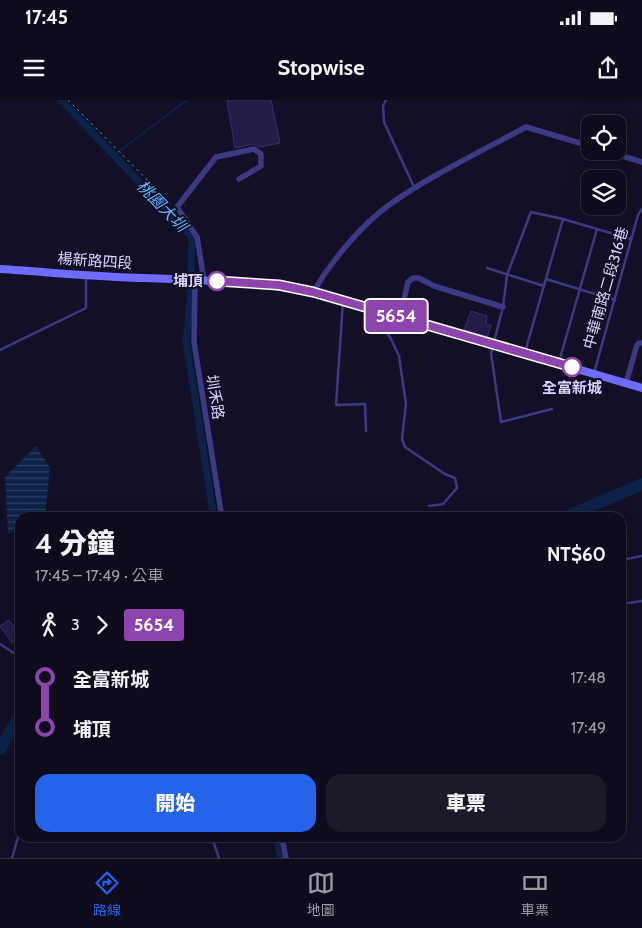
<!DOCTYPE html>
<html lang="zh-TW">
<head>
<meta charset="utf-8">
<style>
  :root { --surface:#0e0b1c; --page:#1c1929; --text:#f1f3f6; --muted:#9b9ba3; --line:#2e2b3b; --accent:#2563eb }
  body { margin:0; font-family:Cabin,"Noto Sans TC",sans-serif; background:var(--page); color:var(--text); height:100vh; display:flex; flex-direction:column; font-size:19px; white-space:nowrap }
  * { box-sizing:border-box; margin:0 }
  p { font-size:16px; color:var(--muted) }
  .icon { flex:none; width:28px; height:28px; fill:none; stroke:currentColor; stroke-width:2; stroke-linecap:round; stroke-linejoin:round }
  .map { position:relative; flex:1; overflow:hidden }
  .details { position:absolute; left:15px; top:412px; width:611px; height:330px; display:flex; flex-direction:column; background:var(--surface); border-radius:15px; box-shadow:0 5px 20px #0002,0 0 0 1px var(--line) }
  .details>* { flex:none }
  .badge { padding:0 10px; border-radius:4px; font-size:18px; line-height:32px }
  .buttons { position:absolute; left:581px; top:15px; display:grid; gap:10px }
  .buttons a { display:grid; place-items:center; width:45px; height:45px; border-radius:10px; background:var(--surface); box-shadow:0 5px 20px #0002,0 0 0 1px var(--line); font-size:25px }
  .map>.badge { position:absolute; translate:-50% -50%; box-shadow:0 0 0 2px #fff }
  .legs { display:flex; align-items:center; gap:8px; height:55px; padding:0 20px; font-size:16px }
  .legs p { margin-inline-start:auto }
  .overview { display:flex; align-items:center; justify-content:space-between; height:85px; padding:0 20px }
  h1 { font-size:28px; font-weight:800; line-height:38px }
  .button { display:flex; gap:10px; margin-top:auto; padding:10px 20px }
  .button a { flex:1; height:58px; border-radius:15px; background:var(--accent); color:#fff; font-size:20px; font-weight:800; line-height:58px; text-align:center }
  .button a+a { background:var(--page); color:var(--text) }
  ul { padding:0 20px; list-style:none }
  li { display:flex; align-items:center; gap:18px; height:50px; font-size:19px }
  li i { display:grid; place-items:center; width:8px; height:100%; margin:0 6px; background:currentColor }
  li i::after { content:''; width:12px; height:12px; margin:-6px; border:4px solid; border-radius:50%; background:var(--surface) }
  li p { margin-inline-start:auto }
  li:first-child i { background:linear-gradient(#0000 50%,currentColor 0) }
  li:last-child i { background:linear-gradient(currentColor 50%,#0000 0) }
  .status { display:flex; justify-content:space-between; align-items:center; height:35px; padding:0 25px; background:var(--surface); direction:ltr }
  .status svg { height:14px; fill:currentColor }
  header { display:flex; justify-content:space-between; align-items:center; height:65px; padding:0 20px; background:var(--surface); font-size:22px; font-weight:800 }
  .menu { display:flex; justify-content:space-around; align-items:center; height:70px; border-top:1px solid var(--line); background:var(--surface); font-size:14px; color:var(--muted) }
  .menu a { display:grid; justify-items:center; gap:2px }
  .menu .active { color:var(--accent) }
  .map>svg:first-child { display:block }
  .water { fill:url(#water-rules) }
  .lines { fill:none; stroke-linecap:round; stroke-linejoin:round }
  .stream { stroke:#0c2248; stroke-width:2 }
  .canal { stroke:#0c2248; stroke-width:7 }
  .river { stroke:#0c2248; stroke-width:12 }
  .building { fill:#241b47; stroke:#3b2d73 }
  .path { stroke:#2fb8b0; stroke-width:1; stroke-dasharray:2.5 4; stroke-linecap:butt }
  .service { stroke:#3d3a85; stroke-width:2.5 }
  .minor { stroke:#3d3a85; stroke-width:5.5 }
  .secondary { stroke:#6f6bff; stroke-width:8 }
  .line-1-casing { stroke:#fff; stroke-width:11 }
  .line-1 { stroke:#8e44ad; stroke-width:8 }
  .stop-1-dot { fill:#fff; stroke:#8e44ad; stroke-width:2.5 }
  .labels { text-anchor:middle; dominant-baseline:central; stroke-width:4; stroke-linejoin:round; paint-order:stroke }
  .street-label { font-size:15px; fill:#d9d4ff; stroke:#130f26 }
  .stop-label { font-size:15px; font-weight:bold; fill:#d9d4ff; stroke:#130f26; text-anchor:end }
  .water-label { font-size:16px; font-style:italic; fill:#62b6ff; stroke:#130f26 }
</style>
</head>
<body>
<div class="status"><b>17:45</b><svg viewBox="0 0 49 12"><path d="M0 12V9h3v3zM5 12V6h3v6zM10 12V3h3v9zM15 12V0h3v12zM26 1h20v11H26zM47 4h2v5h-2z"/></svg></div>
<header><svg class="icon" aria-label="menu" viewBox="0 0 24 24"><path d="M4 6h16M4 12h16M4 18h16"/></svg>Stopwise<svg class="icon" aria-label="share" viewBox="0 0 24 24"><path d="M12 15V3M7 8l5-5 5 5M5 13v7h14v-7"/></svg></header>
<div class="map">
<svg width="642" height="758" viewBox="0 0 642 758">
  <defs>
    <pattern id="water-rules" width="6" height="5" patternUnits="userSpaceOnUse" patternTransform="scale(1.25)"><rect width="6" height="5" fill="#0c2248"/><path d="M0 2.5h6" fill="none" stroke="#2f4163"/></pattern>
  </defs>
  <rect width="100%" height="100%" fill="#130f26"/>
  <!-- water -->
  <path class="water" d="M36 346 50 368 45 417 20 418V429L8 434 5 377Z"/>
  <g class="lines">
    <!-- stream -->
    <path class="stream" d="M121 50 187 0
      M115 55 117 53"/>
    <!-- canal -->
    <path class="canal" d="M61 0 192 137 190 202 186 241 214 418
      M276 738 281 758"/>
    <!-- river -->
    <path class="river" d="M563 418 642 384
      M0 649 20 615"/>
  </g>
  <!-- building -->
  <path class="building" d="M227 0H271L280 43 260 47 253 44 235 48Z
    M471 211 487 216 486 224 491 226 487 237 464 230Z
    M9 520 15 529 20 526V537L12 543 0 526Z"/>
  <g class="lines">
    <!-- path -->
    <path class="path" d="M68 0 172 105"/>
    <!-- service -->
    <path class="service" d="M386 0 383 6 384 22 414 87
      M487 168 544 186
      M546 179 615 200
      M343 201 336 305 365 304 366 331
      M377 211 378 219 391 239 399 256 406 304 402 339 405 347 445 374 455 378 457 388 443 404 429 406
      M0 250 86 208V178
      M525 252 563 119
      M559 262 597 129
      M594 273 638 115 642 109
      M552 309 501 322 491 253 503 207 507 175 531 112 563 119 631 139
      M621 460 642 456
      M621 504 642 501
      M0 544 20 557
      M20 639 18 662 20 671
      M212 738 219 758
      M12 758 20 731"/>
    <!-- minor -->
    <path class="minor" d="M606 51 642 62
      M195 179 194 242 222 418
      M204 180 197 137 177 107 216 57 254 49 261 54V66L239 79
      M313 192C331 162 360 126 389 105 431 75 480 52 526 27L590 46
      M400 217 408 182 413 178H419L434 186 503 207
      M626 283 637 245 639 243H642
      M282 738 286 758"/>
    <!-- secondary -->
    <path class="secondary" d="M0 169C48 172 97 177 145 178 202 180 258 182 313 192L642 288"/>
  </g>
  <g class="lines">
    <!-- line-1 casing -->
    <g class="line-1-casing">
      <path id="line-1" d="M217 181 279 185 313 192 572 267"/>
    </g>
    <!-- line-1 -->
    <use href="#line-1" class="line-1"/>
  </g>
  <!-- markers -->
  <g class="stop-1-dot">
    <circle cx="217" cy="181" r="9"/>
    <circle cx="572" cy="267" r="9"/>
  </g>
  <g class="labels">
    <!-- street labels -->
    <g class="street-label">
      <text transform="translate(95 161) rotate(4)">楊新路四段</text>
      <text transform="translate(606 188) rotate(-74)">中華南路二段316巷</text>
      <text transform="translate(215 297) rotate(81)">圳禾路</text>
    </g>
    <!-- stop labels -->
    <g class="stop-label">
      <text x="203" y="181">埔頂</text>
      <text x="572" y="288" text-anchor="middle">全富新城</text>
    </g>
    <!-- water labels -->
    <g class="water-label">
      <text transform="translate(162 106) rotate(46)">桃園大圳</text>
    </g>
  </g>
</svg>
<div class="buttons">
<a><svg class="icon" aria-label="locate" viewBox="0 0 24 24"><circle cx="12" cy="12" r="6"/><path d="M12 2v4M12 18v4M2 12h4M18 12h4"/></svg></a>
<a><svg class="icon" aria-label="layers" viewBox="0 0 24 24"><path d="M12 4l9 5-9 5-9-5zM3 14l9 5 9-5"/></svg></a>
</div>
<b class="badge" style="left:396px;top:216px;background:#8e44ad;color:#fff">5654</b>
<section class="details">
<div class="overview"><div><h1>4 分鐘</h1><p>17:45 – 17:49 · 公車</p></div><b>NT$60</b></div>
<div class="legs"><svg class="icon" aria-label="walk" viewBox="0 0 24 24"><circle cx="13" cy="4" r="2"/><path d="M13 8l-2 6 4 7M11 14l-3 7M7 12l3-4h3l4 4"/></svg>3<svg class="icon" aria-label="forward" viewBox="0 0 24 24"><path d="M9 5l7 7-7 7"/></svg><b class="badge" style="background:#8e44ad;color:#fff">5654</b></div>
<ul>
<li><i style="color:#8e44ad"></i><b>全富新城</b><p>17:48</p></li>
<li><i style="color:#8e44ad"></i><b>埔頂</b><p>17:49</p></li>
</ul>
<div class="button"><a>開始</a><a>車票</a></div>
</section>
</div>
<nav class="menu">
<a class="active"><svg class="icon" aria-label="directions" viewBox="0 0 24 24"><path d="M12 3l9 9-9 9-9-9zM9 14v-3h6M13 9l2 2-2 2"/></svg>路線</a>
<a><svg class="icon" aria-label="map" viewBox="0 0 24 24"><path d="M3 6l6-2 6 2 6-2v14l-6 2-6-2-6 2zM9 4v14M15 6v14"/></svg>地圖</a>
<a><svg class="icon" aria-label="tickets" viewBox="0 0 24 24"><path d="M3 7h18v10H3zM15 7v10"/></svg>車票</a>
</nav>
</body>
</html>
